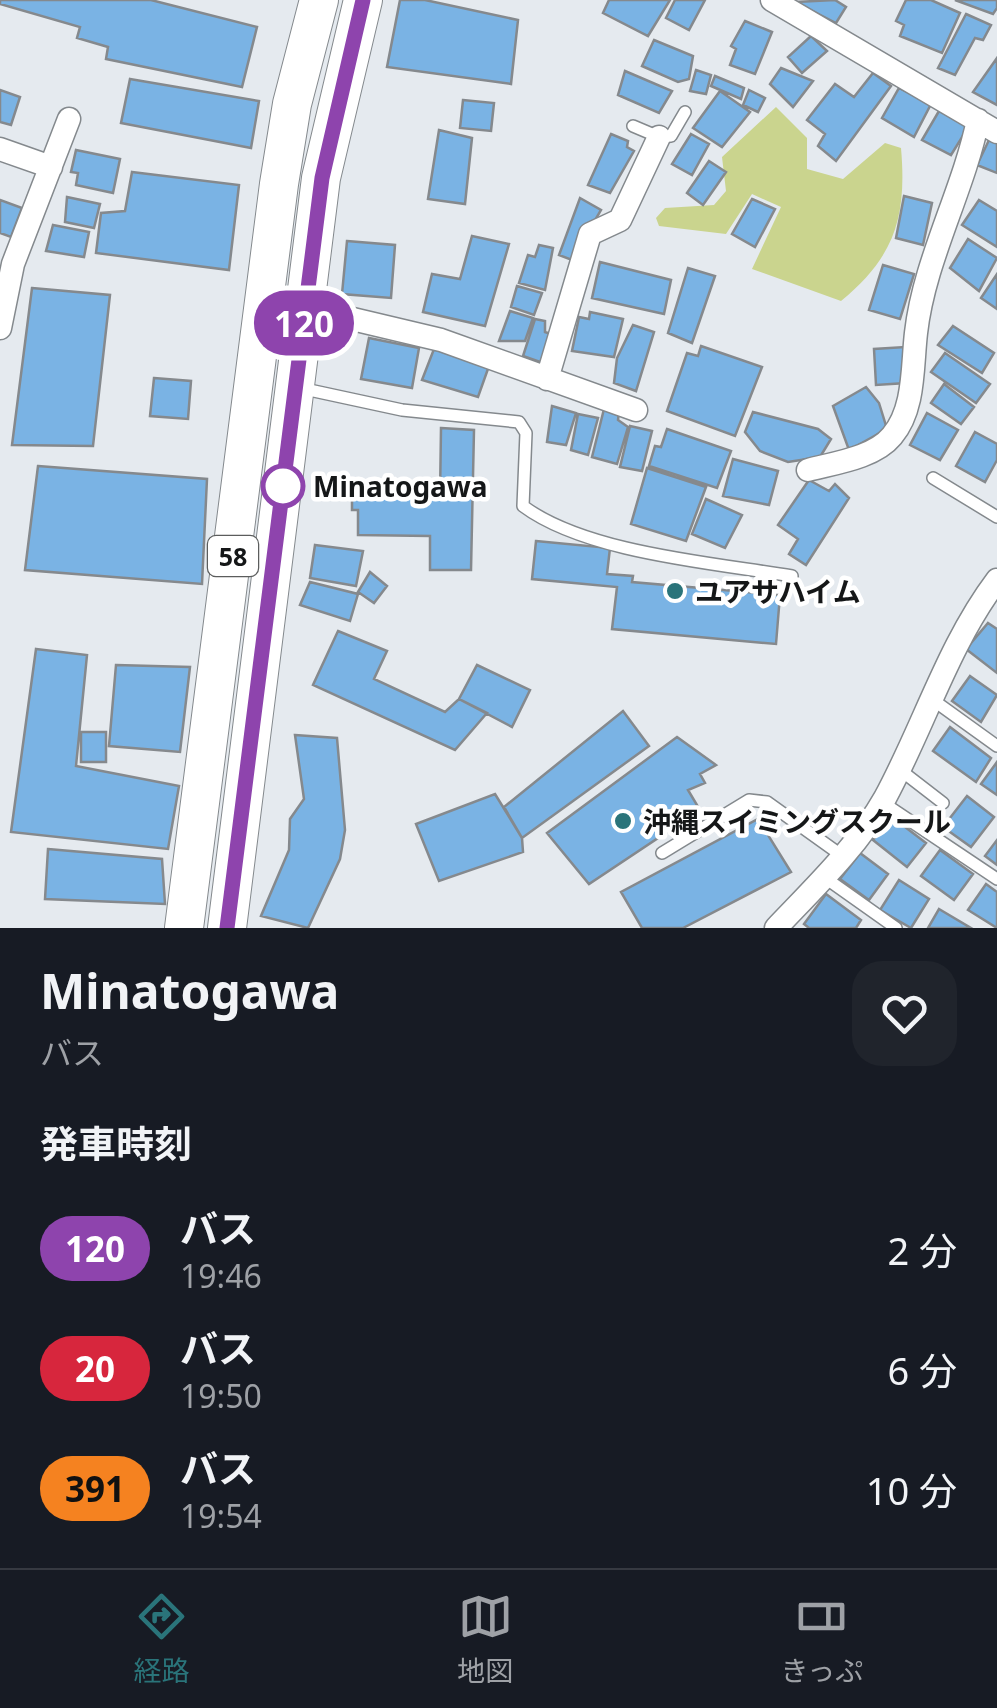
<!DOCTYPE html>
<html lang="ja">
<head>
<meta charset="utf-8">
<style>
  :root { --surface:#171b24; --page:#20242c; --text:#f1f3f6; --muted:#9ea1a6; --line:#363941; --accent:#2a747a }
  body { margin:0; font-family:"Noto Sans","Noto Sans JP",sans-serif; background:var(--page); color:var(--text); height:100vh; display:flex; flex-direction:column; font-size:38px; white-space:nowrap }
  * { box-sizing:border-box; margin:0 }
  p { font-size:32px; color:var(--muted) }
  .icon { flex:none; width:55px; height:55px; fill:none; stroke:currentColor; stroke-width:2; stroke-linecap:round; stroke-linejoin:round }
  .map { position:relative; height:928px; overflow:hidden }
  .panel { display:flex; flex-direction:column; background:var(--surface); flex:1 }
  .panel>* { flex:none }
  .badge { padding:0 20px; border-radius:32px; font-size:35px; line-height:65px }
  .map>.badge { position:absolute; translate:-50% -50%; box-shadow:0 0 0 5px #fff }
  h2 { padding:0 40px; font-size:38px; line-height:90px }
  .round { display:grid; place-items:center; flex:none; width:105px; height:105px; border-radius:30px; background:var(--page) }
  .headline { display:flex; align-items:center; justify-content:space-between; height:170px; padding:0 40px }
  h1 { font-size:48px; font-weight:700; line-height:75px }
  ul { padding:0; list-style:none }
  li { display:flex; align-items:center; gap:30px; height:120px; padding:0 40px }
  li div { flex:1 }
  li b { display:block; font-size:38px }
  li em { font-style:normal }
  li .badge { min-width:110px; font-weight:700; text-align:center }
  .tab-bar { display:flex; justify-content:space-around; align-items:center; height:140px; border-top:2px solid var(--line); background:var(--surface); font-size:28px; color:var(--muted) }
  .tab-bar a { display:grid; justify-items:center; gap:5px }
  .tab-bar .active { color:var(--accent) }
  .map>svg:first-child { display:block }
  .green { fill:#cad48e }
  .building { fill:#7ab3e4; stroke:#85898d; stroke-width:2.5 }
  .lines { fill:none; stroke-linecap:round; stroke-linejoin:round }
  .service-casing { stroke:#84898d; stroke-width:14 }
  .minor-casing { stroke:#84898d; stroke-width:25 }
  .trunk-casing { stroke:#84898d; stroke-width:40 }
  .service { stroke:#fff; stroke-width:11 }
  .minor { stroke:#fff; stroke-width:22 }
  .trunk { stroke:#fff; stroke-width:38 }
  .line-casing { stroke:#fff; stroke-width:22 }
  .line { stroke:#8e44ad; stroke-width:15 }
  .stop-dot { fill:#fff; stroke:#8e44ad; stroke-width:5 }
  .poi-dot { fill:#2a747a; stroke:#fff; stroke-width:4 }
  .labels { text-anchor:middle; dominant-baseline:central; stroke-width:9; stroke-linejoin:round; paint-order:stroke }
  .shield { fill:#fff; stroke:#5b5d5d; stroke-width:2.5 }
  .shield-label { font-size:25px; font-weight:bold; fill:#151718 }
  .stop-label { font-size:28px; font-weight:bold; fill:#151718; stroke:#fff; text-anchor:start }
  .poi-label { font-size:28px; font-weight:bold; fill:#151718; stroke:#fff; text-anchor:start }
</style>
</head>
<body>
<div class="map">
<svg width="997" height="928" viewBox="0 0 997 928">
  <rect width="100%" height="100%" fill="#e5eaef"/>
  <!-- green -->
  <path class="green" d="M776 107 807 138V169L843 179 885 143 901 148C907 216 895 257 841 301L752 269 781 207 752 194 726 234 659 226 656 218 665 208 714 205 726 191 722 157Z"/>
  <!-- building -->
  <path class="building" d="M0 0H151L257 27 242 87 106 59 108 47 77 38 80 27 0 4Z
    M400 0H425L518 20 511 84 387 67Z
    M609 0H670L648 36 603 13Z
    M675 0H705L689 30 666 18Z
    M835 0 846 7 836 23 795 2Z
    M906 0H931L960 13 942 53 900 36 904 25 896 21Z
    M955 0H997V8L993 14Z
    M966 14 991 25 983 40 975 38 955 75 938 68Z
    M745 21 772 32 755 74 730 65 736 49 731 46Z
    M811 36 827 51 802 73 788 57Z
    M654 40 693 56 689 79 678 82 642 66Z
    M997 58V105L973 92Z
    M781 68 813 81 793 107 770 84Z
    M696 70 711 75 706 94 690 91Z
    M625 71 672 91 659 113 618 95Z
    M873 73 891 86 836 161 818 146 825 134 807 120 835 84 854 97Z
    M715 76 744 88 741 99 711 86Z
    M130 79 259 101 251 148 121 123Z
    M899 88 931 104 914 137 882 118Z
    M0 90 20 97 11 125 0 122Z
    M749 90 765 98 758 112 743 105Z
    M720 91 750 112 722 147 693 128Z
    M463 100 494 103 491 131 460 128Z
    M939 111 969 126 951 155 922 140Z
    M439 130 472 138 465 204 428 199Z
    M611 134 628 141 627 147 634 151 610 193 588 185Z
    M691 134 709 144 692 175 672 164Z
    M989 140 997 143V173L977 165Z
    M76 150 120 159 113 193 76 185 78 173 71 172Z
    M709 161 726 172 703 205 687 193Z
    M132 172 239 185 229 270 96 253 101 213 125 211Z
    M904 196 932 203 923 245 896 238Z
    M67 197 100 204 94 228 65 222Z
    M580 198 601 210 572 260 559 255Z
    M752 199 775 209 755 247 732 234Z
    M0 200 22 208 11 237 0 233Z
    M979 200 997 211V247L962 225Z
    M53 225 89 232 84 257 46 251Z
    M472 236 509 244 485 326 423 312 432 274 460 279Z
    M968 239 997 258 979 291 950 268Z
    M347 241 395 245 391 298 342 294Z
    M539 245 553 248 545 290 519 283 528 255 535 257Z
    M600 262 671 280 664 314 592 298Z
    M883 265 914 274 900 319 869 310Z
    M688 268 715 276 692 343 668 333Z
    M997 274V309L981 298Z
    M517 286 542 293 534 315 511 307Z
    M32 288 110 295 93 446 12 445Z
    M510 311 533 318 525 341H499Z
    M590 312 623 319 614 357 572 351 579 317 589 319Z
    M535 319 545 321V332L551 334 543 363 523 356Z
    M633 325 654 332 636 391 614 383 617 358Z
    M953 326 994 353 982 373 938 345Z
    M369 338 419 348 412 388 361 379Z
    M701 346 762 367 735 436 667 411 687 353 698 356Z
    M905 347 906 383 876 385 874 349Z
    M434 349 489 366 478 397 422 380Z
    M945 353 990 384 976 403 931 372Z
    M154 378 191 381 188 419 150 416Z
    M944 384 974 407 961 424 931 403Z
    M866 387 879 403 887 429 849 450 833 406Z
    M552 406 576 413 566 445 547 442Z
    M604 409 619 412 618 420 628 427 617 464 592 457Z
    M753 412 818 429 831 439 820 457 788 462 760 451 745 432Z
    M927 413 958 430 940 460 910 445Z
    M578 414 598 418 588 455 571 450Z
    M630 426 652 431 642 471 620 467Z
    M441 428 474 430 471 570H430V536L358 535V510H352V494L440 496Z
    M667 429 731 451 717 488 649 466 655 446 661 447Z
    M975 432 997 444V460L985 482 956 466Z
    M733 459 778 471 769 505 723 496Z
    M38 466 207 479 202 584 25 570Z
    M647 468 706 487 686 541 631 524Z
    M809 480 829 491 835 484 849 498 806 565 789 554 798 539 778 525Z
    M706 499 742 515 725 548 692 534Z
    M536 541 610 548 607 574 633 576 632 582 780 595 776 644 612 629 617 587 532 579Z
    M315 545 363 551 356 586 310 578Z
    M370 572 387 586 374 603 358 592Z
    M310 582 358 594 350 621 300 605Z
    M988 623 997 629V673L966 649Z
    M338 631 387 651 374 679 445 712 459 699 487 713 455 750 313 685Z
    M36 649 87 655 76 766 179 786 168 849 11 832Z
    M116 665 190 667 180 752 109 746Z
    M477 665 530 690 512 727 459 699Z
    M970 676 997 695 981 722 952 701Z
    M623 711 649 746 522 838 504 807Z
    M950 727 991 758 976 782 933 751Z
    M81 732H106V762H81Z
    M295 735 337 738 345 830 340 859 308 928 261 916 289 850 290 819 304 799Z
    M677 737 716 765 700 774 705 783 688 790 700 810 589 884 547 833Z
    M997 762V795L981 784Z
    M495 794 522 838 523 852 439 881 416 824Z
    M967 796 994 817 971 847 943 827Z
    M892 817 926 843 907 867 873 840Z
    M758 819 791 872 683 928H642L621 892Z
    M997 840V865L985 856Z
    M48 849 162 859 165 904 45 899Z
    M940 850 973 874 954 900 921 876Z
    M860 853 888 874 869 900 840 879Z
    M899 880 929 899 911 928 880 910Z
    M986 884 997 892V928L968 910Z
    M826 894 861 920 856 928H809L804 924Z
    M939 909 971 928H928Z"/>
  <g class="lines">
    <!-- service casing -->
    <g class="service-casing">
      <path id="service" d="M633 126 659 137 671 136 685 112
        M300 388 402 410 519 422 526 433 523 506C586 553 714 563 792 576
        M933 478 997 517
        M933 700 997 746
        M899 769 943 803
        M882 802 997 879
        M662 853 749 800 767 802 841 855
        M824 877 896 928"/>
    </g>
    <!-- minor casing -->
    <g class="minor-casing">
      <path id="minor" d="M772 0 997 132
        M0 149 51 167
        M306 308 441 340 636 410
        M0 328 13 264 69 119
        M547 379 590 234 620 220 659 137
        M808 470C834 463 874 458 892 436 915 409 912 367 916 333 924 261 963 192 978 120
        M776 928C814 888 858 846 885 798 924 726 948 645 997 580"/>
    </g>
    <!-- trunk casing -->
    <g class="trunk-casing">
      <path id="trunk" d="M184 928 279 184 292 104 319 0
        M227 928 321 178 363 0"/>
    </g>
    <!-- service -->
    <use href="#service" class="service"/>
    <!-- minor -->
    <use href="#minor" class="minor"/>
    <!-- trunk -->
    <use href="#trunk" class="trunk"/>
  </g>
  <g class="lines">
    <!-- line casing -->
    <g class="line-casing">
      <path id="line" d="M227 928 322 178 363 0"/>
    </g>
    <!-- line -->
    <use href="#line" class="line"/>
  </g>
  <!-- markers -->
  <circle class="stop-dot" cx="283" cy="486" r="20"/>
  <g class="poi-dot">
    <circle cx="675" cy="591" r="10"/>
    <circle cx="623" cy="821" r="10"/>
  </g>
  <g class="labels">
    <!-- shield labels -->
    <rect class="shield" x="208" y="536" width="50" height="40" rx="8"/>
    <g class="shield-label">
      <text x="233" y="556">58</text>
    </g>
    <!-- stop labels -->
    <g class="stop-label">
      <text x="313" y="486">Minatogawa</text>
    </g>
    <!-- poi labels -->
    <g class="poi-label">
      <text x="695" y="591">ユアサハイム</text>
      <text x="643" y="821">沖縄スイミングスクール</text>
    </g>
  </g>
</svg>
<b class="badge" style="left:304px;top:323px;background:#8e44ad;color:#fff">120</b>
</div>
<section class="panel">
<div class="headline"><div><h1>Minatogawa</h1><p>バス</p></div><a class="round"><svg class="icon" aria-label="heart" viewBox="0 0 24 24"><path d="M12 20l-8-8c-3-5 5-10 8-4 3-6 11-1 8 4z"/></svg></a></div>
<h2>発車時刻</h2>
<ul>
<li><span class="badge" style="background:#8e44ad;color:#fff">120</span><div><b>バス</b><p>19:46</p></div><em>2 分</em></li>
<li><span class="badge" style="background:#d7263d;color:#fff">20</span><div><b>バス</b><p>19:50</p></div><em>6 分</em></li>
<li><span class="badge" style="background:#f58220;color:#111">391</span><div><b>バス</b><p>19:54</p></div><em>10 分</em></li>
</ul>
</section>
<nav class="tab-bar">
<a class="active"><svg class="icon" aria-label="directions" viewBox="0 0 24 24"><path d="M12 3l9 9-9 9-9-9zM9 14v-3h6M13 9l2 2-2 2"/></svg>経路</a>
<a><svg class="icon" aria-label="map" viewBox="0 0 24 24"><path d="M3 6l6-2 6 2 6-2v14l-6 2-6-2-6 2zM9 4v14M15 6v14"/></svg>地図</a>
<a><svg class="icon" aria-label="tickets" viewBox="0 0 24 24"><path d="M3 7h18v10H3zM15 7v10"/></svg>きっぷ</a>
</nav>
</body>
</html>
